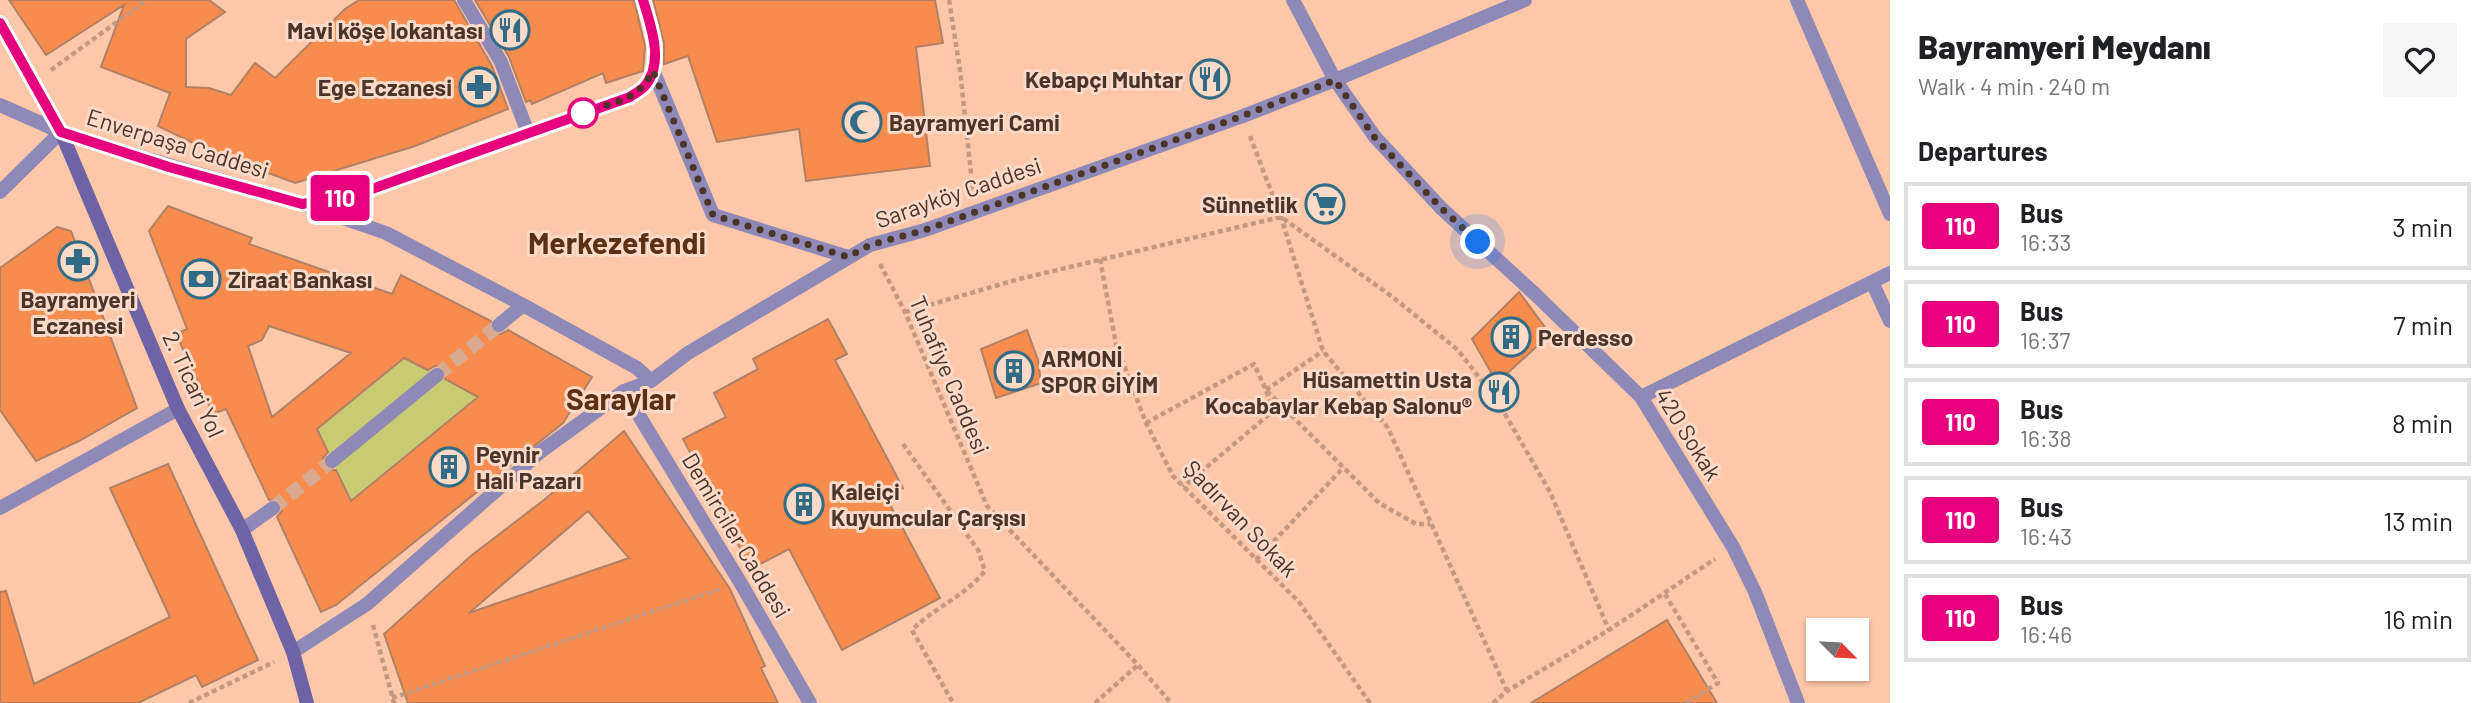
<!DOCTYPE html>
<html lang="en">
<head>
<meta charset="utf-8">
<style>
  :root { --surface:#fff; --page:#f6f6f6; --text:#202124; --muted:#757577; --line:#e0e0e0 }
  body { margin:0; font-family:Barlow,sans-serif; background:var(--page); color:var(--text); height:100vh; display:flex; flex-direction:column; font-size:26px; white-space:nowrap }
  * { box-sizing:border-box; margin:0 }
  p { font-size:23px; color:var(--muted) }
  .icon { flex:none; width:38px; height:38px; fill:none; stroke:currentColor; stroke-width:2; stroke-linecap:round; stroke-linejoin:round }
  .map { position:relative; flex:1; overflow:hidden }
  .panel { display:flex; flex-direction:column; background:var(--surface); width:595px }
  .panel>* { flex:none }
  .badge { padding:0 14px; border-radius:5px; font-size:24px; line-height:46px }
  .needle { width:46px; rotate:114deg }
  .tools { position:absolute; left:1806px; top:618px; display:grid; gap:14px }
  .tools a { display:grid; place-items:center; width:63px; height:63px; border-radius:0px; background:var(--surface); box-shadow:0 2px 5px #0004; font-size:35px }
  .you { position:absolute; width:35px; height:35px; margin:-18px; border:5px solid #fff; border-radius:50%; background:#1a73e8; box-shadow:0 0 0 10px #1a73e833 }
  .map>.badge { position:absolute; translate:-50% -50%; box-shadow:0 0 0 4px #fff }
  h2 { padding:0 28px; font-size:26px; line-height:63px }
  .round { display:grid; place-items:center; flex:none; width:74px; height:74px; border-radius:0px; background:var(--page) }
  .summary { display:flex; align-items:center; justify-content:space-between; height:119px; padding:0 28px }
  h1 { font-size:33px; font-weight:800; line-height:52px }
  ul { padding:0; list-style:none }
  li { display:flex; align-items:center; gap:21px; height:88px; margin:0 14px 10px; padding:0 14px; border:4px solid var(--line); border-radius:0px }
  li div { flex:1 }
  li b { display:block; font-size:26px }
  li em { font-style:normal }
  li .badge { min-width:77px; font-weight:700; text-align:center }
  main { display:flex; flex:1; min-height:0 }
  .map>svg:first-child { display:block }
  .green { fill:#c9cb72 }
  .building { fill:#f68d4f; stroke:#b38065; stroke-width:2; fill-rule:evenodd }
  .lines { fill:none; stroke-linecap:round; stroke-linejoin:round }
  .pedestrian-tunnel { stroke:#d9aa90; stroke-width:14; stroke-dasharray:14 7; stroke-linecap:butt }
  .path { stroke:#c59981; stroke-width:4.5; stroke-dasharray:5 3.5; stroke-linecap:butt }
  .pedestrian { stroke:#8e89b6; stroke-width:14 }
  .minor { stroke:#8e89b6; stroke-width:14 }
  .tertiary { stroke:#8e89b6; stroke-width:14 }
  .secondary { stroke:#6e64a5; stroke-width:14 }
  .line-casing { stroke:#fff; stroke-width:16 }
  .line { stroke:#e6007e; stroke-width:10 }
  .walk { stroke:#4b3529; stroke-width:7; stroke-dasharray:0 12.6 }
  .stop-dot { fill:#fff; stroke:#e6007e; stroke-width:3.5 }
  .labels { text-anchor:middle; dominant-baseline:central; stroke-width:6; stroke-linejoin:round; paint-order:stroke }
  .poi-label { font-size:23px; font-weight:bold; fill:#4b3529; stroke:#fbdac8; text-anchor:start }
  .street-label { font-size:23px; fill:#4b3529; stroke:#fbdac8 }
  .district-label { font-size:30px; font-weight:bold; fill:#5b3015; stroke:#fbdac8 }
</style>
</head>
<body>
<main>
<div class="map">
<svg width="1890" height="703" viewBox="0 0 1890 703">
  <rect width="100%" height="100%" fill="#fdc7aa"/>
  <!-- green -->
  <path class="green" d="M404 358 478 397 351 501 317 429Z"/>
  <!-- building -->
  <path class="building" d="M9 0H209L225 12 186 39V87L209 88 231 95 255 63 275 78 345 9 359 0H454L492 66 508 109 415 146 295 183 212 152 158 126 170 93 101 67 124 5 46 55Z
    M475 0H634L645 46 643 71 606 83 603 73 532 104 530 100 526 102 509 57Z
    M653 0H935L943 43 916 47 930 166 806 181 799 129 717 142 688 56 664 64V43Z
    M168 206 252 238 249 244 392 294 401 275 491 321 490 327 495 334H501L508 330 592 377 563 423 336 605 321 612 277 517 282 511 281 503 276 499 269 500 226 409 213 414 176 334 187 329 149 231ZM269 326 351 353 272 417 248 346 262 340ZM404 358 428 370 435 366H441L446 373 445 379 478 397 351 501 336 470H329L324 467 323 458 328 452 317 429Z
    M57 227 71 231 137 408 79 441 36 461 0 410V268Z
    M1519 292 1550 334 1497 383 1472 339Z
    M828 319 847 354 835 360 903 488 886 497 940 598 842 650 789 549 751 569 683 439 726 417 714 393 758 369 753 359Z
    M1027 330 1038 360 1041 383 996 398 981 349Z
    M624 431 730 589 765 666 761 668 778 703H408L384 634 472 555 544 500ZM588 511 629 558 469 613Z
    M168 464 258 660 202 687 196 675 138 703H0V592L6 591 34 684 170 617 110 488Z
    M1667 620 1717 703H1531Z"/>
  <g class="lines">
    <!-- pedestrian-tunnel -->
    <path class="pedestrian-tunnel" d="M437 375 499 325
      M273 508 332 461"/>
    <!-- path -->
    <path class="path" d="M949 0 960 70 973 192
      M51 70 147 0
      M1250 136 1281 217 1323 351 1388 428 1507 691
      M1100 259 1116 344 1146 423 1173 476 1299 602 1370 703
      M880 264 905 312 987 506 1138 665 1171 703
      M905 312 1019 279 1281 217 1390 295 1458 350 1498 402 1550 492 1609 630
      M1266 390 1323 351
      M1267 391 1379 503 1416 524H1430
      M1146 423 1254 364 1266 390 1272 412 1183 487
      M903 444 978 550 985 571C965 596 935 607 912 630L953 703
      M1256 560 1344 467
      M1665 594 1718 683 1686 703
      M373 625 394 703
      M392 698 720 589
      M189 703 274 662
      M1095 703 1138 665
      M1493 703 1507 691 1609 630 1715 559"/>
    <!-- pedestrian -->
    <path class="pedestrian" d="M653 70 713 215 848 257
      M302 204 386 233 523 305 637 368 651 381
      M499 325 523 305
      M332 461 437 375
      M0 508 178 409
      M242 530 273 508"/>
    <!-- minor -->
    <path class="minor" d="M464 0 501 62 528 133
      M1797 0 1890 214
      M1872 282 1890 321
      M624 391 740 582 810 703
      M1641 397 1890 273"/>
    <!-- tertiary -->
    <path class="tertiary" d="M1293 0 1335 80 1375 137 1441 208 1535 294 1641 397 1733 547 1755 592 1798 703
      M0 105 61 132 114 149 302 204 355 195 630 97C634 94 640 91 644 87 665 64 651 26 643 0
      M0 192 61 132
      M293 652 367 604 540 452 624 391 651 381 688 353 870 245 925 230 1243 116 1335 80 1525 0"/>
    <!-- secondary -->
    <path class="secondary" d="M0 23 61 132 178 409 242 530 293 652 307 703"/>
  </g>
  <g class="lines">
    <!-- line casing -->
    <g class="line-casing">
      <path id="line" d="M0 23 61 132 169 167 302 204 355 195 630 97C634 94 640 91 644 87 665 64 651 26 643 0"/>
    </g>
    <!-- line -->
    <use href="#line" class="line"/>
    <!-- walk -->
    <path class="walk" d="M583 113C615 100 635 104 653 71L713 215 848 257 870 245 925 230 1242 116 1335 80 1375 138 1441 208 1478 242"/>
  </g>
  <!-- icons -->
  <defs>
    <g id="restaurant-ring" transform="scale(2.0125)"><circle r="9.5" fill="#fbdac8" stroke="#326b85" stroke-width="1.5"/><path d="M-5-6h1v4h1v-4h1v4h1v-4h1v5L-1.5 .5V6h-2V.5L-5-1ZM5-6V6H3V1.5H1.5Q1.5-4 5-6Z" fill="#326b85"/></g>
    <g id="pharmacy-ring" transform="scale(2.0125)"><circle r="9.5" fill="#fbdac8" stroke="#326b85" stroke-width="1.5"/><path d="M-2-6h4v4h4v4h-4v4h-4v-4h-4v-4h4Z" fill="#326b85"/></g>
    <g id="mosque-ring" transform="scale(2.0125)"><circle r="9.5" fill="#fbdac8" stroke="#326b85" stroke-width="1.5"/><path d="M3.5-4.9A6 6 0 1 0 3.5 4.9A5 5 0 1 1 3.5-4.9Z" fill="#326b85"/></g>
    <g id="supermarket-ring" transform="scale(2.0125)"><circle r="9.5" fill="#fbdac8" stroke="#326b85" stroke-width="1.5"/><path d="M-6-5.5h2.5l.6 2H6L4.5 2H-2.5L-4.4-4H-6ZM-1.5 3.2a1.3 1.3 0 1 0 .1 0ZM3 3.2a1.3 1.3 0 1 0 .1 0Z" fill="#326b85"/></g>
    <g id="bank-ring" transform="scale(2.0125)"><circle r="9.5" fill="#fbdac8" stroke="#326b85" stroke-width="1.5"/><path d="M-6-4H6V4H-6ZM0-2.3a2.3 2.3 0 1 0 0 4.6a2.3 2.3 0 1 0 0-4.6Z" fill="#326b85"/></g>
    <g id="building-ring" transform="scale(2.0125)"><circle r="9.5" fill="#fbdac8" stroke="#326b85" stroke-width="1.5"/><path d="M-4-6H4V6H1V3H-1V6H-4ZM-2.5-4.3h1.7v1.8h-1.7ZM.8-4.3h1.7v1.8H.8ZM-2.5-1h1.7V.8h-1.7ZM.8-1h1.7V.8H.8Z" fill="#326b85"/></g>
  </defs>
  <g fill-rule="evenodd">
    <use href="#restaurant-ring" x="510" y="30"/>
    <use href="#restaurant-ring" x="1210" y="79"/>
    <use href="#pharmacy-ring" x="479" y="87"/>
    <use href="#mosque-ring" x="862" y="122"/>
    <use href="#supermarket-ring" x="1325" y="204"/>
    <use href="#pharmacy-ring" x="78" y="261"/>
    <use href="#bank-ring" x="201" y="279"/>
    <use href="#building-ring" x="1511" y="337"/>
    <use href="#building-ring" x="1014" y="371"/>
    <use href="#restaurant-ring" x="1499" y="392"/>
    <use href="#building-ring" x="449" y="467"/>
    <use href="#building-ring" x="804" y="504"/>
  </g>
  <!-- markers -->
  <circle class="stop-dot" cx="583" cy="113" r="14"/>
  <g class="labels">
    <!-- poi labels -->
    <g class="poi-label">
      <text x="483" y="30" text-anchor="end">Mavi köşe lokantası</text>
      <text x="1183" y="79" text-anchor="end">Kebapçı Muhtar</text>
      <text x="452" y="87" text-anchor="end">Ege Eczanesi</text>
      <text x="889" y="122">Bayramyeri Cami</text>
      <text x="1298" y="204" text-anchor="end">Sünnetlik</text>
      <text x="228" y="279">Ziraat Bankası</text>
      <text x="78" y="299" text-anchor="middle">Bayramyeri<tspan x="78" dy="26">Eczanesi</tspan></text>
      <text x="1538" y="337">Perdesso</text>
      <text x="1041" y="358">ARMONİ<tspan x="1041" dy="26">SPOR GİYİM</tspan></text>
      <text x="1472" y="379" text-anchor="end">Hüsamettin Usta<tspan x="1472" dy="26">Kocabaylar Kebap Salonu®</tspan></text>
      <text x="476" y="454">Peynir<tspan x="476" dy="26">Hali Pazarı</tspan></text>
      <text x="831" y="491">Kaleiçi<tspan x="831" dy="26">Kuyumcular Çarşısı</tspan></text>
    </g>
    <!-- street labels -->
    <g class="street-label">
      <text transform="translate(178 143) rotate(17)">Enverpaşa Caddesi</text>
      <text transform="translate(958 192) rotate(-19)">Sarayköy Caddesi</text>
      <text transform="translate(950 375) rotate(67)">Tuhafiye Caddesi</text>
      <text transform="translate(194 384) rotate(65)">2. Ticari Yol</text>
      <text transform="translate(1689 434) rotate(58)">420 Sokak</text>
      <text transform="translate(1241 518) rotate(46)">Şadırvan Sokak</text>
      <text transform="translate(737 535) rotate(59)">Demirciler Caddesi</text>
    </g>
    <!-- district labels -->
    <g class="district-label">
      <text x="617" y="242">Merkezefendi</text>
      <text x="621" y="398">Saraylar</text>
    </g>
  </g>
</svg>
<div class="tools">
<a><svg class="needle" viewBox="-14 -14 28 28"><path d="M0-13l5 13h-10z" fill="#e53935"/><path d="M0 13l5-13h-10z" fill="#757577"/></svg></a>
</div>
<div class="you" style="left:1478px;top:242px"></div>
<b class="badge" style="left:340px;top:198px;background:#e6007e;color:#fff">110</b>
</div>
<section class="panel">
<div class="summary"><div><h1>Bayramyeri Meydanı</h1><p>Walk · 4 min · 240 m</p></div><a class="round"><svg class="icon" aria-label="heart" viewBox="0 0 24 24"><path d="M12 20l-8-8c-3-5 5-10 8-4 3-6 11-1 8 4z"/></svg></a></div>
<h2>Departures</h2>
<ul>
<li><span class="badge" style="background:#e6007e;color:#fff">110</span><div><b>Bus</b><p>16:33</p></div><em>3 min</em></li>
<li><span class="badge" style="background:#e6007e;color:#fff">110</span><div><b>Bus</b><p>16:37</p></div><em>7 min</em></li>
<li><span class="badge" style="background:#e6007e;color:#fff">110</span><div><b>Bus</b><p>16:38</p></div><em>8 min</em></li>
<li><span class="badge" style="background:#e6007e;color:#fff">110</span><div><b>Bus</b><p>16:43</p></div><em>13 min</em></li>
<li><span class="badge" style="background:#e6007e;color:#fff">110</span><div><b>Bus</b><p>16:46</p></div><em>16 min</em></li>
</ul>
</section>
</main>
</body>
</html>
